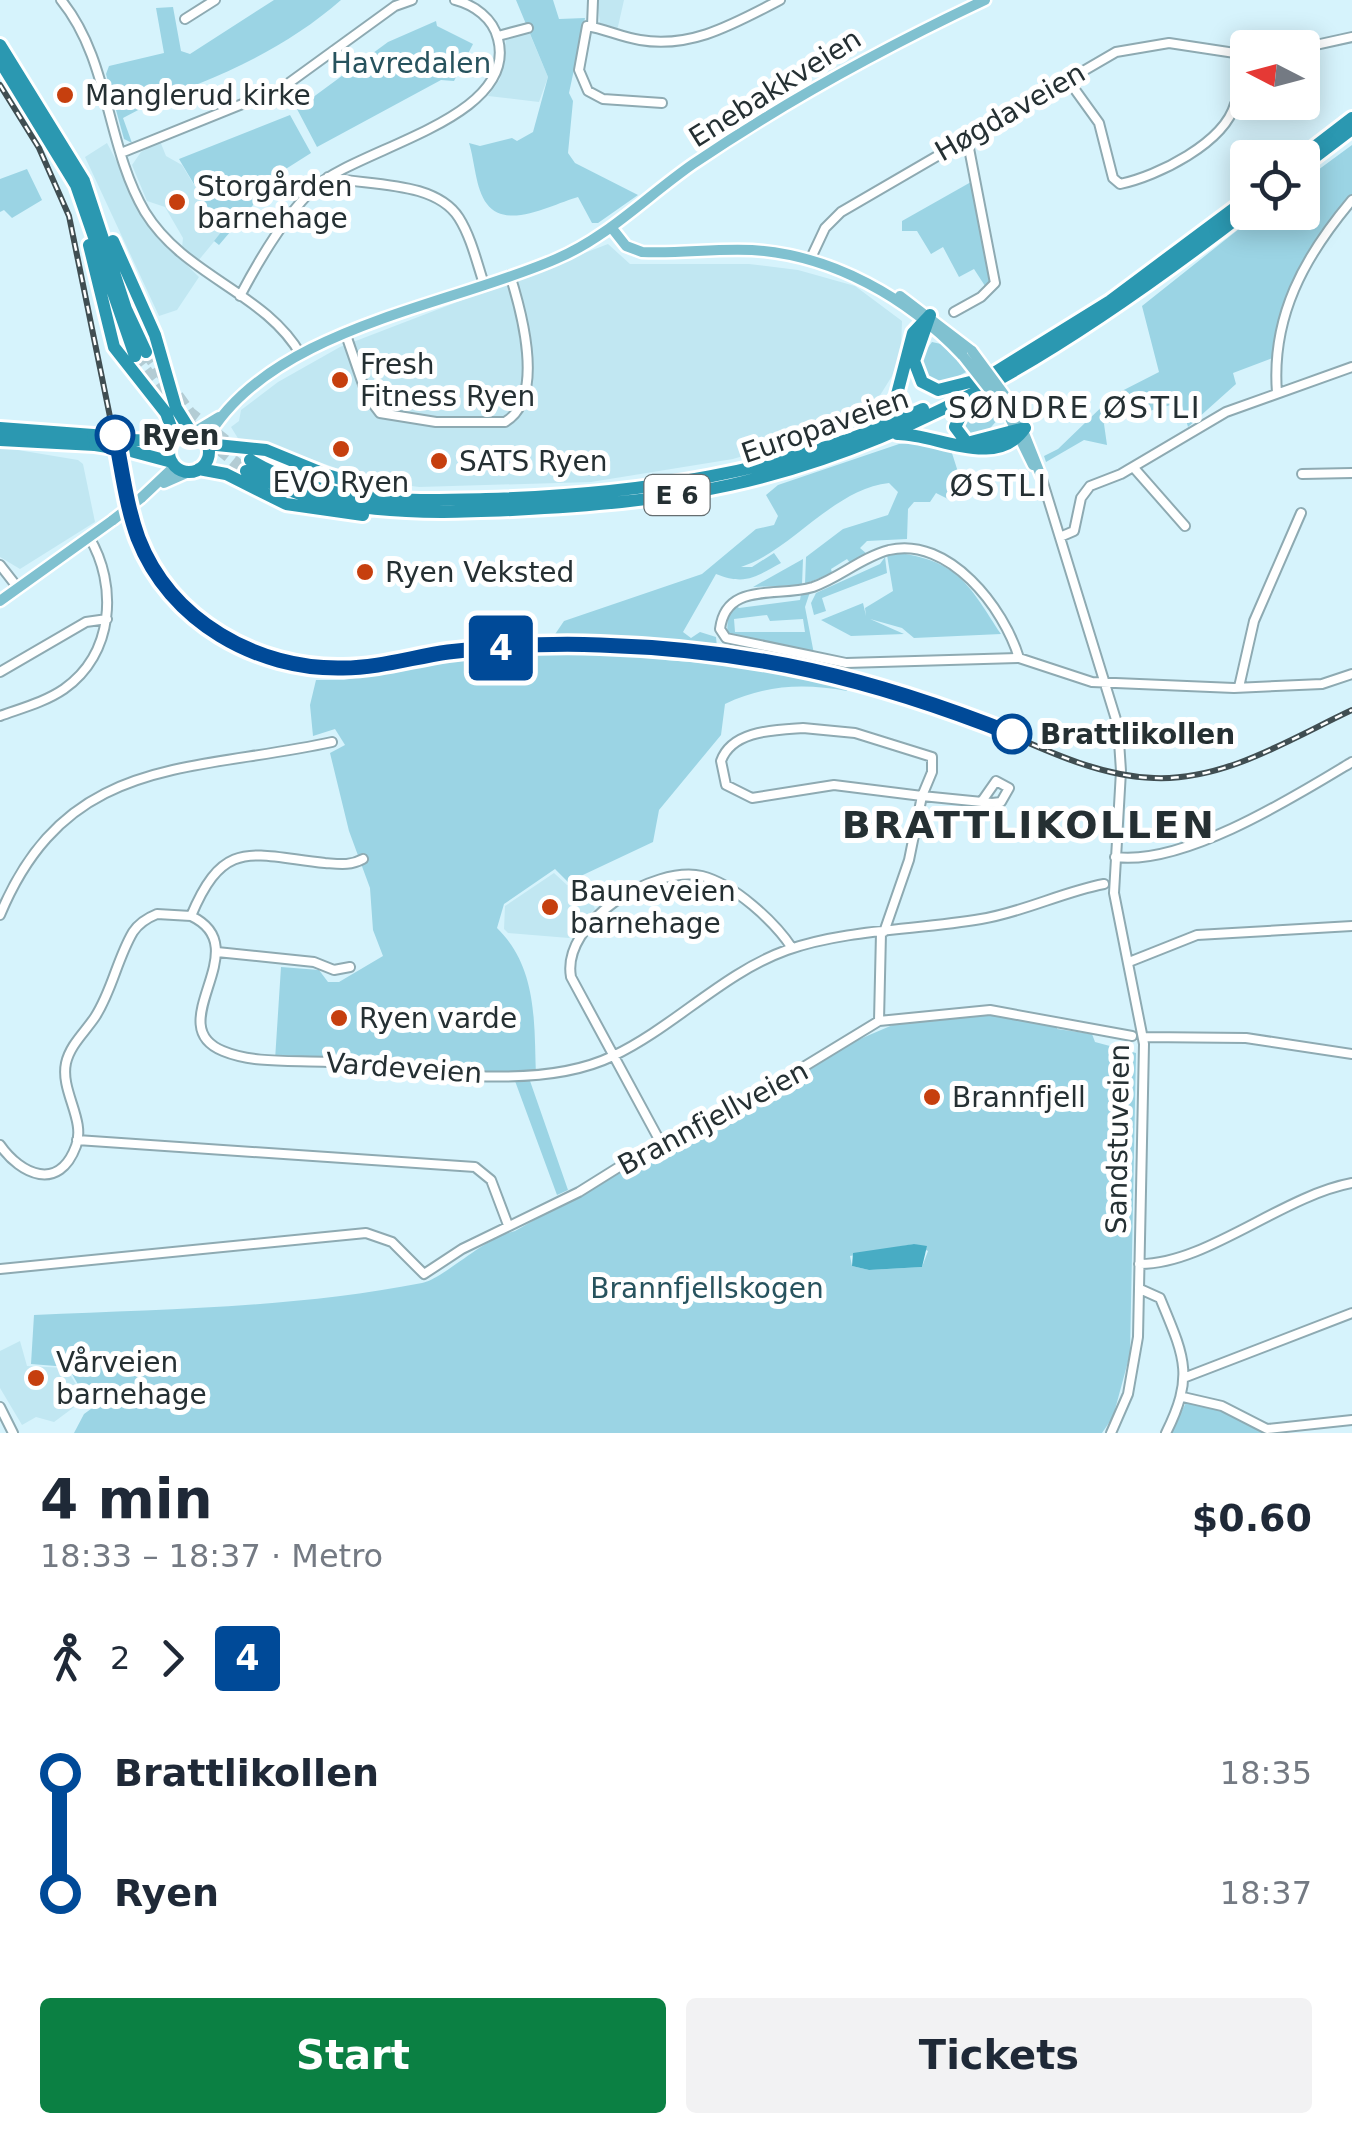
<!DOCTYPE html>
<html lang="en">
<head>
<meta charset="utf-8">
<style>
  :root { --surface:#fff; --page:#f2f2f3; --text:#1f2937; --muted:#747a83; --accent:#0b8043 }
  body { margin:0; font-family:"DejaVu Sans",sans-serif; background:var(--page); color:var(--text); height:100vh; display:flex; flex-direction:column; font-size:38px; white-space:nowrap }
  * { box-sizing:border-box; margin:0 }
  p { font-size:32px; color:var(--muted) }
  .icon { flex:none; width:55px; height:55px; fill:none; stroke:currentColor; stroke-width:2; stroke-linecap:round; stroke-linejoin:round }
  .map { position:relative; height:1433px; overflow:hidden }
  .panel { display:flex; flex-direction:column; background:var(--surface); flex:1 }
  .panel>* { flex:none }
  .badge { padding:0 20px; border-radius:8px; font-size:35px; line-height:65px }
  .needle { width:65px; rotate:276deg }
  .controls { position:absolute; left:1230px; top:30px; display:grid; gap:20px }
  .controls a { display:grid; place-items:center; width:90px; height:90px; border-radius:10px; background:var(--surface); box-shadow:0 5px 25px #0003; font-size:50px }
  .map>.badge { position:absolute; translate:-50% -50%; box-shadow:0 0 0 5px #fff }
  .legs { display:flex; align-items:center; gap:15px; height:110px; padding:0 40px; font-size:32px }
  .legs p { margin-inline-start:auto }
  .summary { display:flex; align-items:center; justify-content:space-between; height:170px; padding:0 40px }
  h1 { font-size:55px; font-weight:600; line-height:75px }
  .primary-button { display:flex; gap:20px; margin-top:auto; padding:20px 40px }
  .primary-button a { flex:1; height:115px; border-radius:10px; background:var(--accent); color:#fff; font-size:40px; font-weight:600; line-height:115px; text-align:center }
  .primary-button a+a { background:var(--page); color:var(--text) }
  ul { padding:0 40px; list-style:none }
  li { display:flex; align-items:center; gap:35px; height:120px; font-size:38px }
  li i { display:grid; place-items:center; width:15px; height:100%; margin:0 12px; background:currentColor }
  li i::after { content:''; width:25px; height:25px; margin:-12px; border:8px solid; border-radius:50%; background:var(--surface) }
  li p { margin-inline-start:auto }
  li:first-child i { background:linear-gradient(#0000 50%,currentColor 0) }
  li:last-child i { background:linear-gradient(currentColor 50%,#0000 0) }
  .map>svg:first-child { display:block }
  .built { fill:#c1e7f2 }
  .green { fill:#9bd4e4; fill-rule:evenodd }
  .water { fill:#48acc4 }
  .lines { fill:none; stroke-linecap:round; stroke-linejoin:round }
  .highway-tunnel { stroke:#b3ccd4; stroke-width:12; stroke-dasharray:12 6; stroke-linecap:butt }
  .minor-casing { stroke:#8eaab2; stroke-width:12 }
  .major-casing { stroke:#fff; stroke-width:15 }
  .highway-casing { stroke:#fff; stroke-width:18 }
  .minor { stroke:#fff; stroke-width:8 }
  .major { stroke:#80c1d0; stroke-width:10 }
  .highway { stroke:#2b98b1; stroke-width:12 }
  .rail-casing { stroke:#404e52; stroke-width:6 }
  .rail { stroke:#fff; stroke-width:2.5; stroke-dasharray:8; stroke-linecap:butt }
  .major-bridge-casing { stroke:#fff; stroke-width:15; stroke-linecap:butt }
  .highway-bridge-casing { stroke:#fff; stroke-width:18; stroke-linecap:butt }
  .major-bridge { stroke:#80c1d0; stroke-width:10 }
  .highway-bridge { stroke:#2b98b1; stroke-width:12 }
  .line-1-casing { stroke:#fff; stroke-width:22 }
  .line-1 { stroke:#004a98; stroke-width:15 }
  .poi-dot { fill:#c63f0e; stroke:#fff; stroke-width:4 }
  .stop-1-dot { fill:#fff; stroke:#004a98; stroke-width:5 }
  .labels { text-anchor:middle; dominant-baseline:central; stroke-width:10; stroke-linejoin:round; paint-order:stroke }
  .shield { fill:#fff; stroke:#666e70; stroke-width:2.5 }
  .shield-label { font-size:25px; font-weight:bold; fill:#253033 }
  .park-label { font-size:28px; fill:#27535e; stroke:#fff }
  .street-label { font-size:28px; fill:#253033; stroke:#fff }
  .poi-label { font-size:28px; fill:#253033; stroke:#fff; text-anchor:start }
  .stop-label { font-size:28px; font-weight:bold; fill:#253033; stroke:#fff; text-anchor:start }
  .neighbourhood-label { font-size:30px; letter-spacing:2.5px; fill:#253033; stroke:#fff }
  .district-label { font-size:38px; font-weight:bold; letter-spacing:2.5px; fill:#253033; stroke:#fff }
</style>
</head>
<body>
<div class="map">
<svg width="1352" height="1433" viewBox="0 0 1352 1433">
  <rect width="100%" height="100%" fill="#d6f3fc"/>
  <!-- built -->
  <path class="built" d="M597 0H624L617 31 600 23Z
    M529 32 548 77 539 102 488 96 500 79 506 40Z
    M160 141 166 156 182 165 222 232 198 261 182 248 183 238 165 207 147 201 132 165 141 152Z
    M107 143 155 234 199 277 177 310 159 316 85 157Z
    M608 244 630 264H749L798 270 855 286 902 321 901 350 892 376 874 405 821 433 733 459 591 482 419 487 369 480 264 442 239 440 231 427 239 421 241 410 278 382 340 347Z
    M0 447 78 460 83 464 95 522 20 569 0 557Z
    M554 873 567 885 582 881 595 909 569 938 508 933 504 929 505 906Z
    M20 1341 27 1366 66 1368 85 1399 54 1422 36 1417 22 1425 0 1388V1351Z"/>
  <!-- green -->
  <path class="green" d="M274 0H341C284 50 212 82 141 104L142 108 123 118 132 143 124 139 106 74 109 66 164 53 156 8 173 7 181 51 190 54Z
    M516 0H553L559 19 585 18 569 93 573 101 568 153 575 163 638 195 598 223H592L578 197C555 203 507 231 487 204 475 188 475 161 469 143L480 146 512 138 517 141 533 132 548 77Z
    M436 21 437 26 473 44 454 81 441 80 317 147 297 109 388 42Z
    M290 115 311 153 281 172 219 245 214 241 222 231 179 159Z
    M1352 145V201L1330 229 1291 302 1278 356 1233 373 1236 384 1188 427 1181 402 1104 424 1107 445 1084 440 1046 462 1044 456 1058 449 1114 395 1159 372 1142 306 1259 213 1302 212 1303 181Z
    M27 169 42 200 12 218 4 210 0 212V179Z
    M971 182 992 279 987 289 974 269 959 277 943 247 931 254 917 231H902V221Z
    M932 342 941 344 968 371 943 384 927 378 920 358Z
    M982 401 993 404 999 418 986 433 968 436 962 427 968 410Z
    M930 442 951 450 958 472 950 500 936 493 930 502H914L908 509 907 539 867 541 860 548 867 554 850 563 847 559 831 569 832 573 805 584 806 557 843 529 888 515 898 492 889 483C833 489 790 552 741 567H752L774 553 781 563C759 574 748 587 716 574L683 632 691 638 700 632 716 637 717 647 676 642 666 660 792 670 848 681 847 691C803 683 765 685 725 704L721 735 659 810 653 842 568 882 555 869 504 904 497 928C538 968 534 1023 536 1077L529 1078 568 1190 557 1195 515 1081 522 1078 275 1060 281 967 319 970 328 982H339L383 956 373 930 370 888 349 831 330 753 345 745 335 729 313 736 310 705 316 680H344L452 660 541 655 564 621 702 574 756 529 774 525 778 516 766 495 778 485 899 444Z
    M900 553C960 562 970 587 1001 634L914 638 902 628 870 619 904 634 851 636 821 620 863 603 866 616 865 608 893 591 887 555Z
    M885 557 887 573 822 598 826 611 814 615 811 603 816 593 880 564Z
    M803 559 802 585 753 587Z
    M810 592 805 607 814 654 727 635 728 611 735 605 739 608 800 600 801 594ZM767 615 770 621 803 619 805 632H735L734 619Z
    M944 1015H997L1058 1024 1057 1029 1092 1034 1095 1042 1136 1053 1130 1354 1113 1417 1102 1433H74L84 1414 102 1401 87 1400 68 1367 31 1364 34 1315C163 1309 295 1308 422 1283 445 1278 483 1238 515 1231L832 1051 902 1021ZM914 1244 928 1251 922 1267 869 1270 852 1266 850 1256Z
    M1188 1399 1231 1411 1265 1433H1170Z"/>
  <!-- water -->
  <path class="water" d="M914 1244 927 1246 922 1267 869 1270 852 1266 853 1253Z"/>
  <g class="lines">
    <!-- highway-tunnel -->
    <path class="highway-tunnel" d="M146 352 190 413 250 460
      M135 356 184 420 246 471"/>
    <!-- minor casing -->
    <g class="minor-casing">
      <path id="minor" d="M61 0C110 60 106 146 145 212 185 277 265 292 301 355
        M185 19 215 0
        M592 26 593 0
        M498 36 528 28
        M1302 48 1352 37
        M1068 80 1099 123 1113 178 1120 184C1158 176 1224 143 1235 104
        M662 103 603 99 588 91 579 70 587 26C605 29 621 37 640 40 692 49 735 23 780 0
        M121 153 282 88 395 6 412 0
        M328 177C367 186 435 180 459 218 471 237 477 263 484 284
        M810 260 825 228 841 212 1116 52 1169 43 1248 55
        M240 296C259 260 284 217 314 188 357 148 519 119 498 39 493 18 474 5 455 0
        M954 312 981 297 995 283 967 138
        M346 335 367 396 380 413 436 422H505C546 398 521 310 510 275
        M1277 393C1271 317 1304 257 1352 200
        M1134 468 1185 526
        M1302 474 1352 473
        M1041 476 1118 726 1121 771 1114 893 1144 1044 1138 1337 1128 1394 1111 1433
        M1060 537 1074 531 1081 498 1090 486 1121 474 1226 412 1352 367
        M0 565 18 588
        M1019 658C1004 608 949 536 889 550 862 557 839 578 813 587 778 598 726 581 720 629L726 638 846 663 1019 658 1092 682 1234 688 1322 684 1352 674
        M0 672 86 622 107 619
        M1239 687 1254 621 1301 513
        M0 716C22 708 45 702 64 689 114 654 118 585 89 537
        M803 728 855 733 932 757V772L922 796 834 785 752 798 726 785 721 761C732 730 775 730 803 728Z
        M1115 857C1184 866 1294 797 1352 762
        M0 915C67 754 190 773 332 742
        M191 916C224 837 251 855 325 863 339 864 350 866 363 859
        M884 932 909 860 922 796 992 803 1001 802 1009 788 996 781 982 801
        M217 952 314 962 334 970 350 967
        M1129 962 1197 935 1352 926
        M879 1021 881 933
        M1143 1037 1246 1038 1352 1054
        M77 1140 475 1167 491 1180 508 1225
        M0 1145C21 1175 59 1192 76 1146 86 1120 60 1091 66 1063 70 1045 85 1032 95 1017 112 991 117 959 133 932 139 923 147 918 157 914L191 916C259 948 159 1025 223 1051 254 1064 295 1060 328 1062 413 1069 534 1094 613 1056 674 1027 723 973 787 950 847 929 918 930 981 919 1024 912 1062 892 1104 884
        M662 1145 571 977C561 922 654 865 702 876 734 884 775 922 792 948
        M1139 1264C1205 1265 1282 1196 1352 1183
        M0 1269 366 1233 392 1242 424 1274 462 1249 579 1192 635 1157 710 1124 879 1021 990 1010 1132 1036
        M1140 1289 1160 1298C1184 1356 1195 1375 1166 1433
        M1186 1377 1352 1313
        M1183 1397 1222 1406 1267 1429 1352 1420
        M0 1407 13 1433"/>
    </g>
    <!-- major casing -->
    <g class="major-casing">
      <path id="major" d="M611 227 626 246 642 252C679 254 715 248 752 250 833 255 908 298 963 356
        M900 296 972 351
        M1014 408 1041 476
        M1007 412 1033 465
        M194 432 219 417
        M206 440C268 329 449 306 556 259 608 237 647 196 693 164 786 101 883 48 985 0
        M164 483 189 472
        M141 498 175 466
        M0 601 113 520"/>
    </g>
    <!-- highway casing -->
    <g class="highway-casing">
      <path id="highway" d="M0 45 84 181 126 309 146 352
        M0 61 76 185 135 356
        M1300 158 1352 118
        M1302 167 1352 129
        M113 241 155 335 176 408 191 432
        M89 245 114 347 166 413 175 438
        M930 315 914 361 922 382 938 390 986 378
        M981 381 1110 301 1248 198
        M964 409 955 427 967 443 1025 428
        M0 428 93 435
        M870 428 896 398 913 333 930 315
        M169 452a20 20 0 1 1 40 0a20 20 0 1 1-40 0Z
        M897 434C935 433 996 471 1025 428
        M0 440 95 445
        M125 440 172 441
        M207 444 266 450 327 475 396 495
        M127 450 172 462
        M250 460C325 504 403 501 486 499 635 495 787 473 923 409
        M199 469 226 474 286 504 363 515
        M246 471C328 516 420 514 512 510 585 506 658 501 730 485 926 442 1091 331 1248 210"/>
    </g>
    <!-- minor -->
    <use href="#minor" class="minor"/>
    <!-- major -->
    <use href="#major" class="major"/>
    <!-- highway -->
    <use href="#highway" class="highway"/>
    <!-- rail casing -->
    <g class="rail-casing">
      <path id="rail" d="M0 85 39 148 69 216 128 505C146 576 194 631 263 655 336 681 399 655 472 650 566 644 657 646 751 658 824 666 894 687 962 714 1022 738 1088 776 1154 778 1225 781 1290 739 1352 710"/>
    </g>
    <!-- rail -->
    <use href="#rail" class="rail"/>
    <!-- major-bridge casing -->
    <g class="major-bridge-casing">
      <path id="major-bridge" d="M972 351 1014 408
        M963 356 1007 412
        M113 520 141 498"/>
    </g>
    <!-- highway-bridge casing -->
    <g class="highway-bridge-casing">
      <path id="highway-bridge" d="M93 435 125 440
        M95 445 127 450"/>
    </g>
    <!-- major-bridge -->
    <use href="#major-bridge" class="major-bridge"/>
    <!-- highway-bridge -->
    <use href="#highway-bridge" class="highway-bridge"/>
  </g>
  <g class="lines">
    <!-- line-1 casing -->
    <g class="line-1-casing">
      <path id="line-1" d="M115 435C122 469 126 505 138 538 170 621 257 670 343 668 379 668 413 657 448 652 497 646 550 643 600 645 753 650 871 678 1012 734"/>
    </g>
    <!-- line-1 -->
    <use href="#line-1" class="line-1"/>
  </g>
  <!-- markers -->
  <g class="poi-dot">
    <circle cx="65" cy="95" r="10"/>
    <circle cx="177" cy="202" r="10"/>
    <circle cx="340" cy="380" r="10"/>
    <circle cx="341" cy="449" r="10"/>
    <circle cx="439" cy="461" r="10"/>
    <circle cx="365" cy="572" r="10"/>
    <circle cx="550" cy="907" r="10"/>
    <circle cx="339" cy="1018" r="10"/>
    <circle cx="932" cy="1097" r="10"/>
    <circle cx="36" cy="1378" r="10"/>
  </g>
  <g class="stop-1-dot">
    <circle cx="115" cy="435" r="18"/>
    <circle cx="1012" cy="734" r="18"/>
  </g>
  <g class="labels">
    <!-- shield labels -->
    <rect class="shield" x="644.5" y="475" width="65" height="40" rx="8"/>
    <g class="shield-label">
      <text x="677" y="495">E 6</text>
    </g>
    <!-- park labels -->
    <g class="park-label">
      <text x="411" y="63">Havredalen</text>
      <text x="707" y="1288">Brannfjellskogen</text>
    </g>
    <!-- street labels -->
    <g class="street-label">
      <text transform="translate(775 88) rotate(-32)">Enebakkveien</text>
      <text transform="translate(1010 112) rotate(-30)">Høgdaveien</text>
      <text transform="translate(825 426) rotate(-19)">Europaveien</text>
      <text transform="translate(404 1068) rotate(4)">Vardeveien</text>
      <text transform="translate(713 1118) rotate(-28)">Brannfjellveien</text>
      <text transform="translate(1118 1139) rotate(-89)">Sandstuveien</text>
    </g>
    <!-- poi labels -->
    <g class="poi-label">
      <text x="85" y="95">Manglerud kirke</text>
      <text x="197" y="186">Storgården<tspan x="197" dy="32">barnehage</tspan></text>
      <text x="360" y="364">Fresh<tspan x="360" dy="32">Fitness Ryen</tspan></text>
      <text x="459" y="461">SATS Ryen</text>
      <text x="341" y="482" text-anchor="middle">EVO Ryen</text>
      <text x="385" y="572">Ryen Veksted</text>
      <text x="570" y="891">Bauneveien<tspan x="570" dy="32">barnehage</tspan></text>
      <text x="359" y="1018">Ryen varde</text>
      <text x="952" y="1097">Brannfjell</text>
      <text x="56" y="1362">Vårveien<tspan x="56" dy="32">barnehage</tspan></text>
    </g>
    <!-- stop labels -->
    <g class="stop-label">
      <text x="142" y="435">Ryen</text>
      <text x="1040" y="734">Brattlikollen</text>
    </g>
    <!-- neighbourhood labels -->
    <g class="neighbourhood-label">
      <text x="1075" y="407">SØNDRE ØSTLI</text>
      <text x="999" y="485">ØSTLI</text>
    </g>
    <!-- district labels -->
    <g class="district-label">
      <text x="1029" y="825">BRATTLIKOLLEN</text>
    </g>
  </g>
</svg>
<div class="controls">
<a><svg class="needle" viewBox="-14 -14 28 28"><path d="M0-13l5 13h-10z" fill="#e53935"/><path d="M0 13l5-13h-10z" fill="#747a83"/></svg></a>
<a><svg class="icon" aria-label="locate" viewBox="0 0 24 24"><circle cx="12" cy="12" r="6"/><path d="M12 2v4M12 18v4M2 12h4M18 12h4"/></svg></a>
</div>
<b class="badge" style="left:501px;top:648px;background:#004a98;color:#fff">4</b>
</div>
<section class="panel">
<div class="summary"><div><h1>4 min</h1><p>18:33 – 18:37 · Metro</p></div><b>$0.60</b></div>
<div class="legs"><svg class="icon" aria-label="walk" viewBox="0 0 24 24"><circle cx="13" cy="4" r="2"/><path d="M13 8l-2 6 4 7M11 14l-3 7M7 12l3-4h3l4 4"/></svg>2<svg class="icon" aria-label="forward" viewBox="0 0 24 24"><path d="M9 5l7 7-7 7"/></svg><b class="badge" style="background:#004a98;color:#fff">4</b></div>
<ul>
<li><i style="color:#004a98"></i><b>Brattlikollen</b><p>18:35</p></li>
<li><i style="color:#004a98"></i><b>Ryen</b><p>18:37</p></li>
</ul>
<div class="primary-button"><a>Start</a><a>Tickets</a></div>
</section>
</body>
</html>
